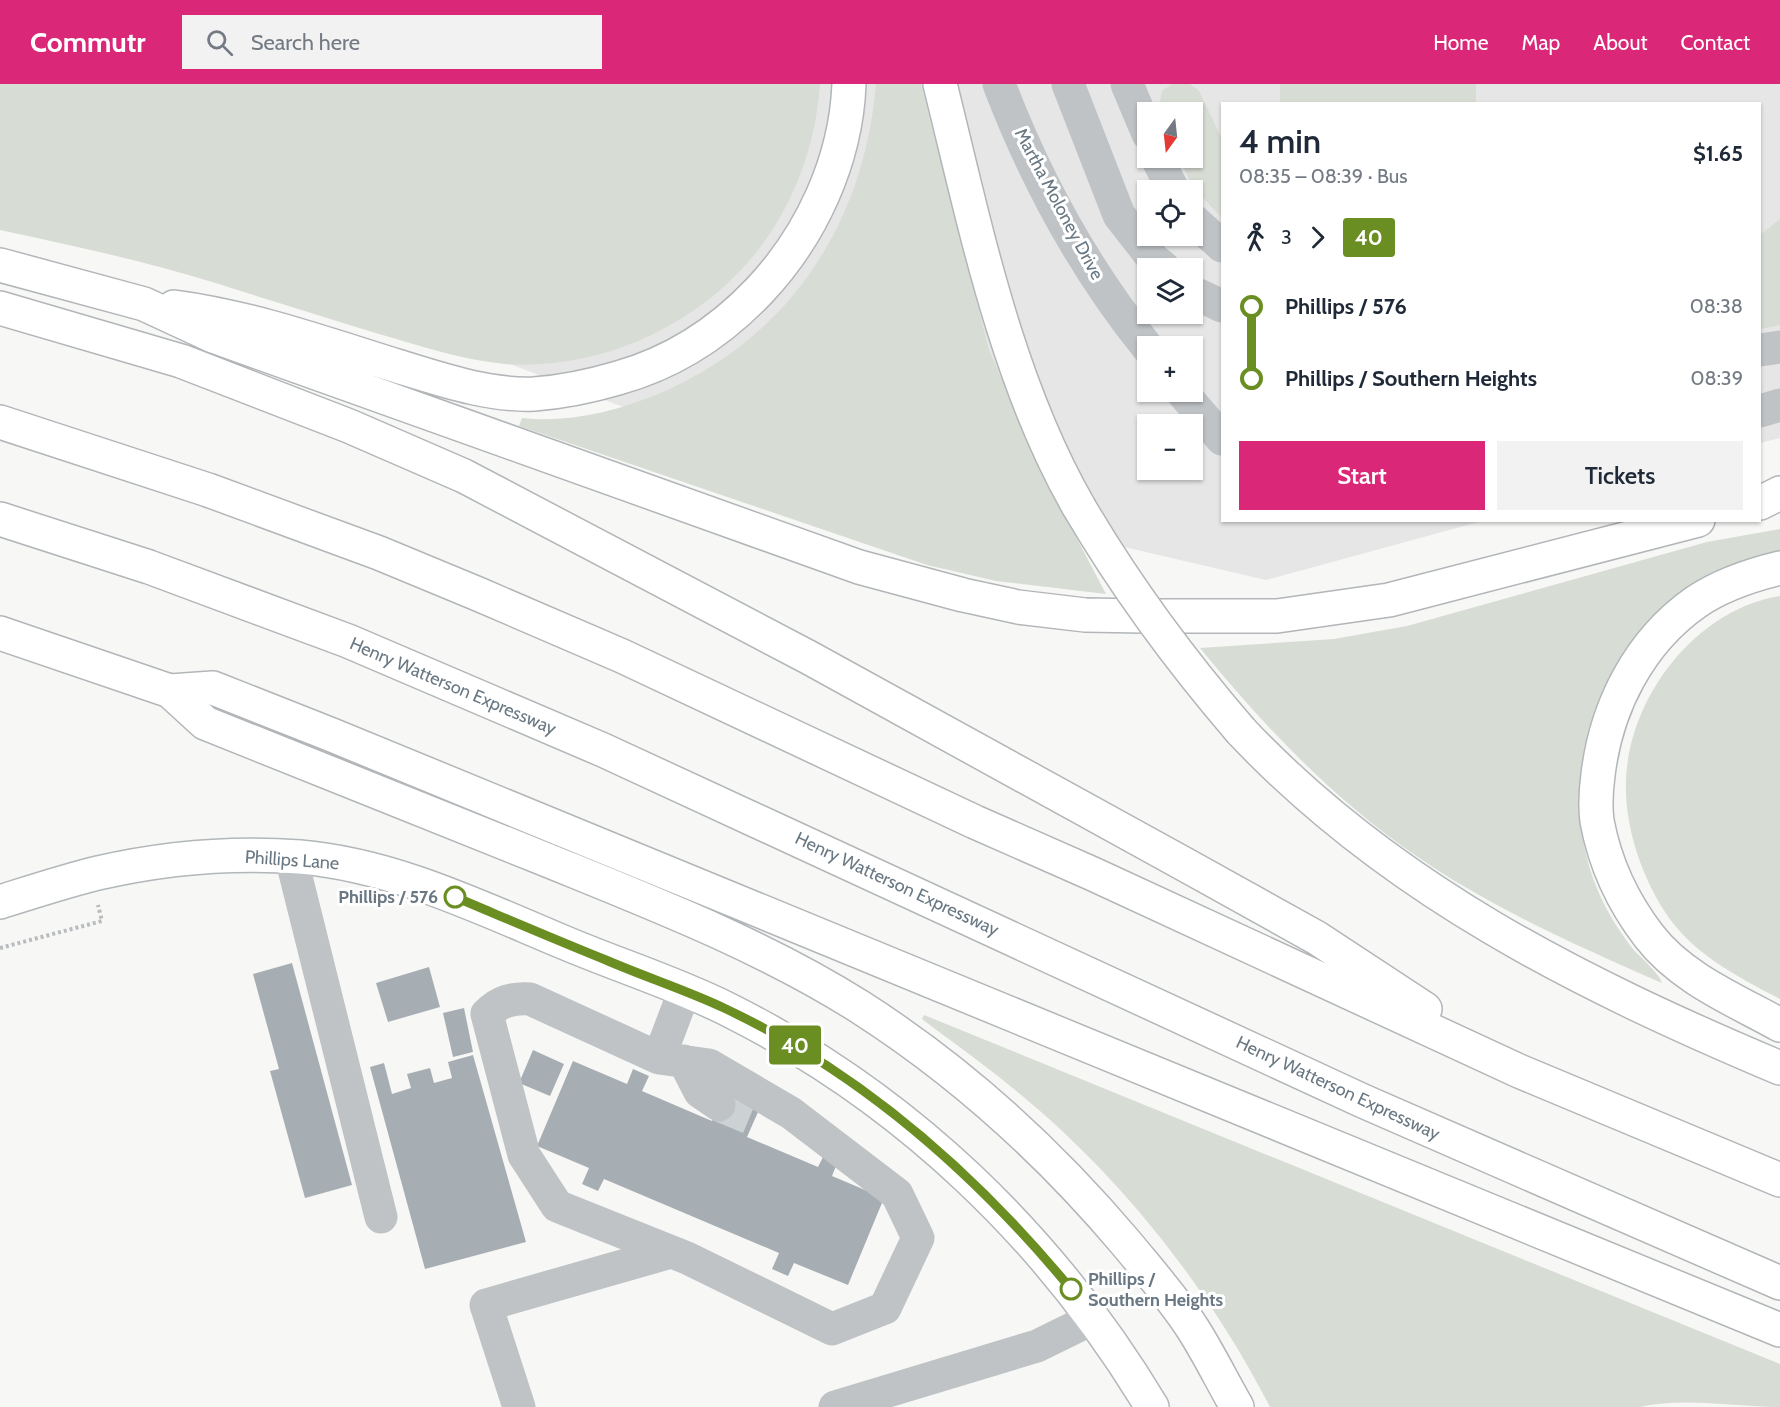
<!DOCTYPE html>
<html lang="en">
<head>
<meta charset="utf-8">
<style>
  :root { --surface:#fff; --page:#f2f2f3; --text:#1f2937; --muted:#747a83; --accent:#db2777 }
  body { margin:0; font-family:Cabin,sans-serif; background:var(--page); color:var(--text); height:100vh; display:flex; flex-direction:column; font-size:22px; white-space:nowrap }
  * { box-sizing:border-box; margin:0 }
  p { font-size:20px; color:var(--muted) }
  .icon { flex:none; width:33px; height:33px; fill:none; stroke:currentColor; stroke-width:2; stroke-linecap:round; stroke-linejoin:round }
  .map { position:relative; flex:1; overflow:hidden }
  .sheet { position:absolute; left:1221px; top:18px; width:540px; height:420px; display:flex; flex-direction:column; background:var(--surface); border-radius:0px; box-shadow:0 2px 4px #0004 }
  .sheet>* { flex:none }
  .badge { padding:0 12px; border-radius:4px; font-size:21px; line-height:39px }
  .needle { width:39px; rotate:195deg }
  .tools { position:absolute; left:1137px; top:18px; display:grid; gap:12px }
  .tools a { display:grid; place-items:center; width:66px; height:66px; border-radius:0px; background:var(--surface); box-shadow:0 2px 4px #0004; font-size:30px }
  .map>.badge { position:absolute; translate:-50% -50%; box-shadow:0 0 0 3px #fff }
  .legs { display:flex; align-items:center; gap:9px; height:66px; padding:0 18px; font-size:20px }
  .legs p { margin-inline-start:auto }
  .overview { display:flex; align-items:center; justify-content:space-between; height:102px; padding:0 18px }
  h1 { font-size:33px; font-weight:600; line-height:45px }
  .button { display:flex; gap:12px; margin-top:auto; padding:12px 18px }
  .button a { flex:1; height:69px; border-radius:0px; background:var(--accent); color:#fff; font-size:24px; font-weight:600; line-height:69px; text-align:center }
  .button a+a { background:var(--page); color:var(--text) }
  ul { padding:0 18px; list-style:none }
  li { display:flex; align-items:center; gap:21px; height:72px; font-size:22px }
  li i { display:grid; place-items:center; width:9px; height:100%; margin:0 8px; background:currentColor }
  li i::after { content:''; width:15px; height:15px; margin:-8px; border:4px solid; border-radius:50%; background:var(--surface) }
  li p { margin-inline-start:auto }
  li:first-child i { background:linear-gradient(#0000 50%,currentColor 0) }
  li:last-child i { background:linear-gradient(currentColor 50%,#0000 0) }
  header { display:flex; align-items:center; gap:36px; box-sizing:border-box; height:84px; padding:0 30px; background:var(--accent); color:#fff }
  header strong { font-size:28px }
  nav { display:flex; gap:33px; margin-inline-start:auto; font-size:21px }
  .search { width:420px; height:54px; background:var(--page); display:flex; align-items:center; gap:15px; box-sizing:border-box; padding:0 21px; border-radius:0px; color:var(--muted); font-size:22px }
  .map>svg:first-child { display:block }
  .built { fill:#e5e6e5; fill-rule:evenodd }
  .green { fill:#d7dcd4 }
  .building { fill:#a7aeb3 }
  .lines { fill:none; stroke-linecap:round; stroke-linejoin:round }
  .minor-tunnel { stroke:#ccd1d3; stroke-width:33; stroke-dasharray:33 16; stroke-linecap:butt }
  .major-casing { stroke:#b2b7ba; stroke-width:36 }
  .highway-casing { stroke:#b2b6b9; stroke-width:36 }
  .path { stroke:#b9bcbe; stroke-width:4; stroke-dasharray:3 3; stroke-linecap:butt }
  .minor { stroke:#bfc3c6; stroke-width:33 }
  .major { stroke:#fff; stroke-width:33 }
  .highway { stroke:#fff; stroke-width:33 }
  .highway-bridge-casing { stroke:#b2b6b9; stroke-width:36; stroke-linecap:butt }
  .highway-bridge { stroke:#fff; stroke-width:33 }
  .line-1-casing { stroke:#fff; stroke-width:14 }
  .line-1 { stroke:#6b8e23; stroke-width:9 }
  .stop-1-dot { fill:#fff; stroke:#6b8e23; stroke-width:3 }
  .labels { text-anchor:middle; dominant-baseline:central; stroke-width:6; stroke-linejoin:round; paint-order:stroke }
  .street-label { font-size:18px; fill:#697883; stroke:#fff }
  .stop-label { font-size:18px; font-weight:bold; fill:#697883; stroke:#fff; text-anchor:end }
</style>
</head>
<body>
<header>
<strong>Commutr</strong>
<div class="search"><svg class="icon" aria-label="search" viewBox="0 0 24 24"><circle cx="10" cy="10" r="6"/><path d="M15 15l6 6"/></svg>Search here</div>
<nav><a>Home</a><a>Map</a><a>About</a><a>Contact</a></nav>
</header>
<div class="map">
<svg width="1780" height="1323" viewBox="0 0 1780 1323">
  <rect width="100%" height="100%" fill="#f7f7f5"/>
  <!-- built -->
  <path class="built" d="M0 0H1780V354L1760 359V20H1222V436L1482 437 1266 496 948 422 684 346 267 188ZM1148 28H1192V74H1148ZM1148 106H1192V152H1148ZM1148 184H1192V230H1148ZM1148 262H1192V308H1148ZM1148 340H1192V386H1148Z"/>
  <!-- green -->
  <path class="green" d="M0 0H820C815 70 788 137 739 188 679 250 591 286 505 280 462 276 421 262 379 250 327 234 275 218 222 201 149 178 75 162 0 146Z
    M876 0H921L989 266 1043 390 1106 510 996 497 927 481 519 342 522 334C567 339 614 328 656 311 788 256 864 141 876 0Z
    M1172 0H1190L1199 7 1222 55V134L1193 103 1179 74H1192V28L1158 27 1162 7Z
    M1280 0H1476V19H1280Z
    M1780 135V241L1760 245V151Z
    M1780 445V474C1759 478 1733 479 1713 488 1689 499 1667 518 1649 537 1582 609 1560 716 1598 807 1607 828 1619 847 1633 865 1641 874 1659 889 1662 899 1576 861 1489 823 1412 769 1331 713 1262 640 1200 564L1334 555 1407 542 1707 458Z
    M1780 512V915C1738 893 1691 869 1665 828 1643 794 1627 749 1626 708 1623 621 1692 526 1780 512Z
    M924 931 1780 1280V1323C1735 1323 1685 1313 1640 1323H1270C1210 1206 1122 1094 1020 1010 989 984 955 960 922 935Z"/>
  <!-- building -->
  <path class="building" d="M292 879 352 1101 305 1114 270 987 279 985 253 890Z
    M429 883 440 923 388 938 376 899Z
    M464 924 473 968 453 973 443 929Z
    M533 966 564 980 550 1012 519 999Z
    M473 971 526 1158 425 1185 370 983 384 979 392 1010 411 1004 407 990 430 984 434 999 452 994 448 978Z
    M573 977 627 1000 633 985 649 992 642 1007 712 1037 726 1004 762 1019 747 1053 818 1083 824 1071 838 1077 832 1092 884 1114 848 1201 794 1179 788 1192 772 1185 779 1169 604 1095 598 1107 582 1100 589 1084 537 1062Z"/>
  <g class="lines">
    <!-- minor-tunnel -->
    <path class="minor-tunnel" d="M719 1021 755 1036"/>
    <!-- major casing -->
    <g class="major-casing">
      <path id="major" d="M0 818C32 808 65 797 98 789 163 774 233 768 300 773 393 781 479 823 563 858 617 881 675 899 727 925 905 1014 1050 1153 1152 1323"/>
    </g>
    <!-- highway casing -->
    <g class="highway-casing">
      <path id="highway" d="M940 0C975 141 1006 296 1079 423
        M0 181 144 220 213 252 859 483 963 511 1018 523 1085 531 1144 532H1277L1389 516 1698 436
        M174 223C250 233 323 259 397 282 440 295 488 312 534 310 563 308 591 302 618 294 672 279 720 248 759 207 811 152 846 77 849 0
        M0 224 181 277 349 342 464 392 808 573 1184 780 1317 854 1425 925
        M0 338 208 406 379 469 478 510 622 572 975 738 1093 790 1519 987 1780 1096
        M1760 419 1780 409
        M0 435 149 483 348 557 603 666 1363 1017 1780 1199
        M1780 484C1751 491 1721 501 1696 518 1639 558 1606 623 1598 691 1596 706 1595 722 1597 737 1605 780 1622 817 1649 852 1681 894 1735 916 1780 941
        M0 549 170 607 213 604 332 651 1780 1246
        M170 607 205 639C317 684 430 729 542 774 650 818 762 861 860 923 960 987 1050 1069 1126 1159 1149 1187 1174 1215 1193 1245 1209 1270 1222 1297 1237 1323
        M1241 647C1391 806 1581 900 1780 984"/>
    </g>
    <!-- path -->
    <path class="path" d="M0 864 102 837 98 821"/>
    <!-- minor -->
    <path class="minor" d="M999 0C1035 94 1085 186 1148 264
      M1068 0 1119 131 1154 176 1164 184
      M1127 0 1148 50
      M1157 74 1173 106
      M1192 135 1222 162
      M1192 208 1222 222
      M1760 266 1780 263
      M1182 308 1222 355
      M1760 327 1780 321
      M291 773 381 1133
      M659 974 709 981 791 1029 897 1110 918 1154 885 1224 832 1245 687 1174 557 1122 524 1071 487 930C500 917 512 914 530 915L659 974 684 908
      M684 977 700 1008 719 1021
      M519 1323 486 1221 671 1168
      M835 1323 1037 1262 1092 1235"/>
    <!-- major -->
    <use href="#major" class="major"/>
    <!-- highway -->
    <use href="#highway" class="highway"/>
    <!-- highway-bridge casing -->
    <g class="highway-bridge-casing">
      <path id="highway-bridge" d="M1079 423C1127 505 1179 575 1241 647"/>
    </g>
    <!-- highway-bridge -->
    <use href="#highway-bridge" class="highway-bridge"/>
  </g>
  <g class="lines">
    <!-- line-1 casing -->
    <g class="line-1-casing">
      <path id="line-1" d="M455 813C505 834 556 856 606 876 645 893 686 906 724 924 862 989 975 1089 1071 1205"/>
    </g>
    <!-- line-1 -->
    <use href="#line-1" class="line-1"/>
  </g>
  <!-- markers -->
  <g class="stop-1-dot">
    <circle cx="455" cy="813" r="10"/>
    <circle cx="1071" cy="1205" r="10"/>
  </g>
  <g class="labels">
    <!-- street labels -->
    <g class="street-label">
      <text transform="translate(1059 120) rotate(62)">Martha Moloney Drive</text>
      <text transform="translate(453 602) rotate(23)">Henry Watterson Expressway</text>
      <text transform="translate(292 776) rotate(4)">Phillips Lane</text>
      <text transform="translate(897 800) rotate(25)">Henry Watterson Expressway</text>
      <text transform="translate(1338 1004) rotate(25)">Henry Watterson Expressway</text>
    </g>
    <!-- stop labels -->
    <g class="stop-label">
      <text x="438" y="813">Phillips / 576</text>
      <text x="1088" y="1195" text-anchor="start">Phillips /<tspan x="1088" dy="21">Southern Heights</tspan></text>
    </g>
  </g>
</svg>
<div class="tools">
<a><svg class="needle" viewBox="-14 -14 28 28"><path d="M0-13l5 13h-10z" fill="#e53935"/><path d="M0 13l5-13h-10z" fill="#747a83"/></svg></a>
<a><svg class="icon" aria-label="locate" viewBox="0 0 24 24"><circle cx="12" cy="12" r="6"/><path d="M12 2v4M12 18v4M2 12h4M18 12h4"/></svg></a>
<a><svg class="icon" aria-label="layers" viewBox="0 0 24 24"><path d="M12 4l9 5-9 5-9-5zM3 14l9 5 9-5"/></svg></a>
<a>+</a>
<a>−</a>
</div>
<b class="badge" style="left:795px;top:961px;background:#6b8e23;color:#fff">40</b>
<section class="sheet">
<div class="overview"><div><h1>4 min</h1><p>08:35 – 08:39 · Bus</p></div><b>$1.65</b></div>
<div class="legs"><svg class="icon" aria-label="walk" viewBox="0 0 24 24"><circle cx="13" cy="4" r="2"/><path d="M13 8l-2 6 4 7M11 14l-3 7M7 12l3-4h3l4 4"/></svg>3<svg class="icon" aria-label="forward" viewBox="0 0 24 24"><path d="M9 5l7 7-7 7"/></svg><b class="badge" style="background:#6b8e23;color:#fff">40</b></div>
<ul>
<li><i style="color:#6b8e23"></i><b>Phillips / 576</b><p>08:38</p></li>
<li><i style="color:#6b8e23"></i><b>Phillips / Southern Heights</b><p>08:39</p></li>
</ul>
<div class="button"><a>Start</a><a>Tickets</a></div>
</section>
</div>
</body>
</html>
